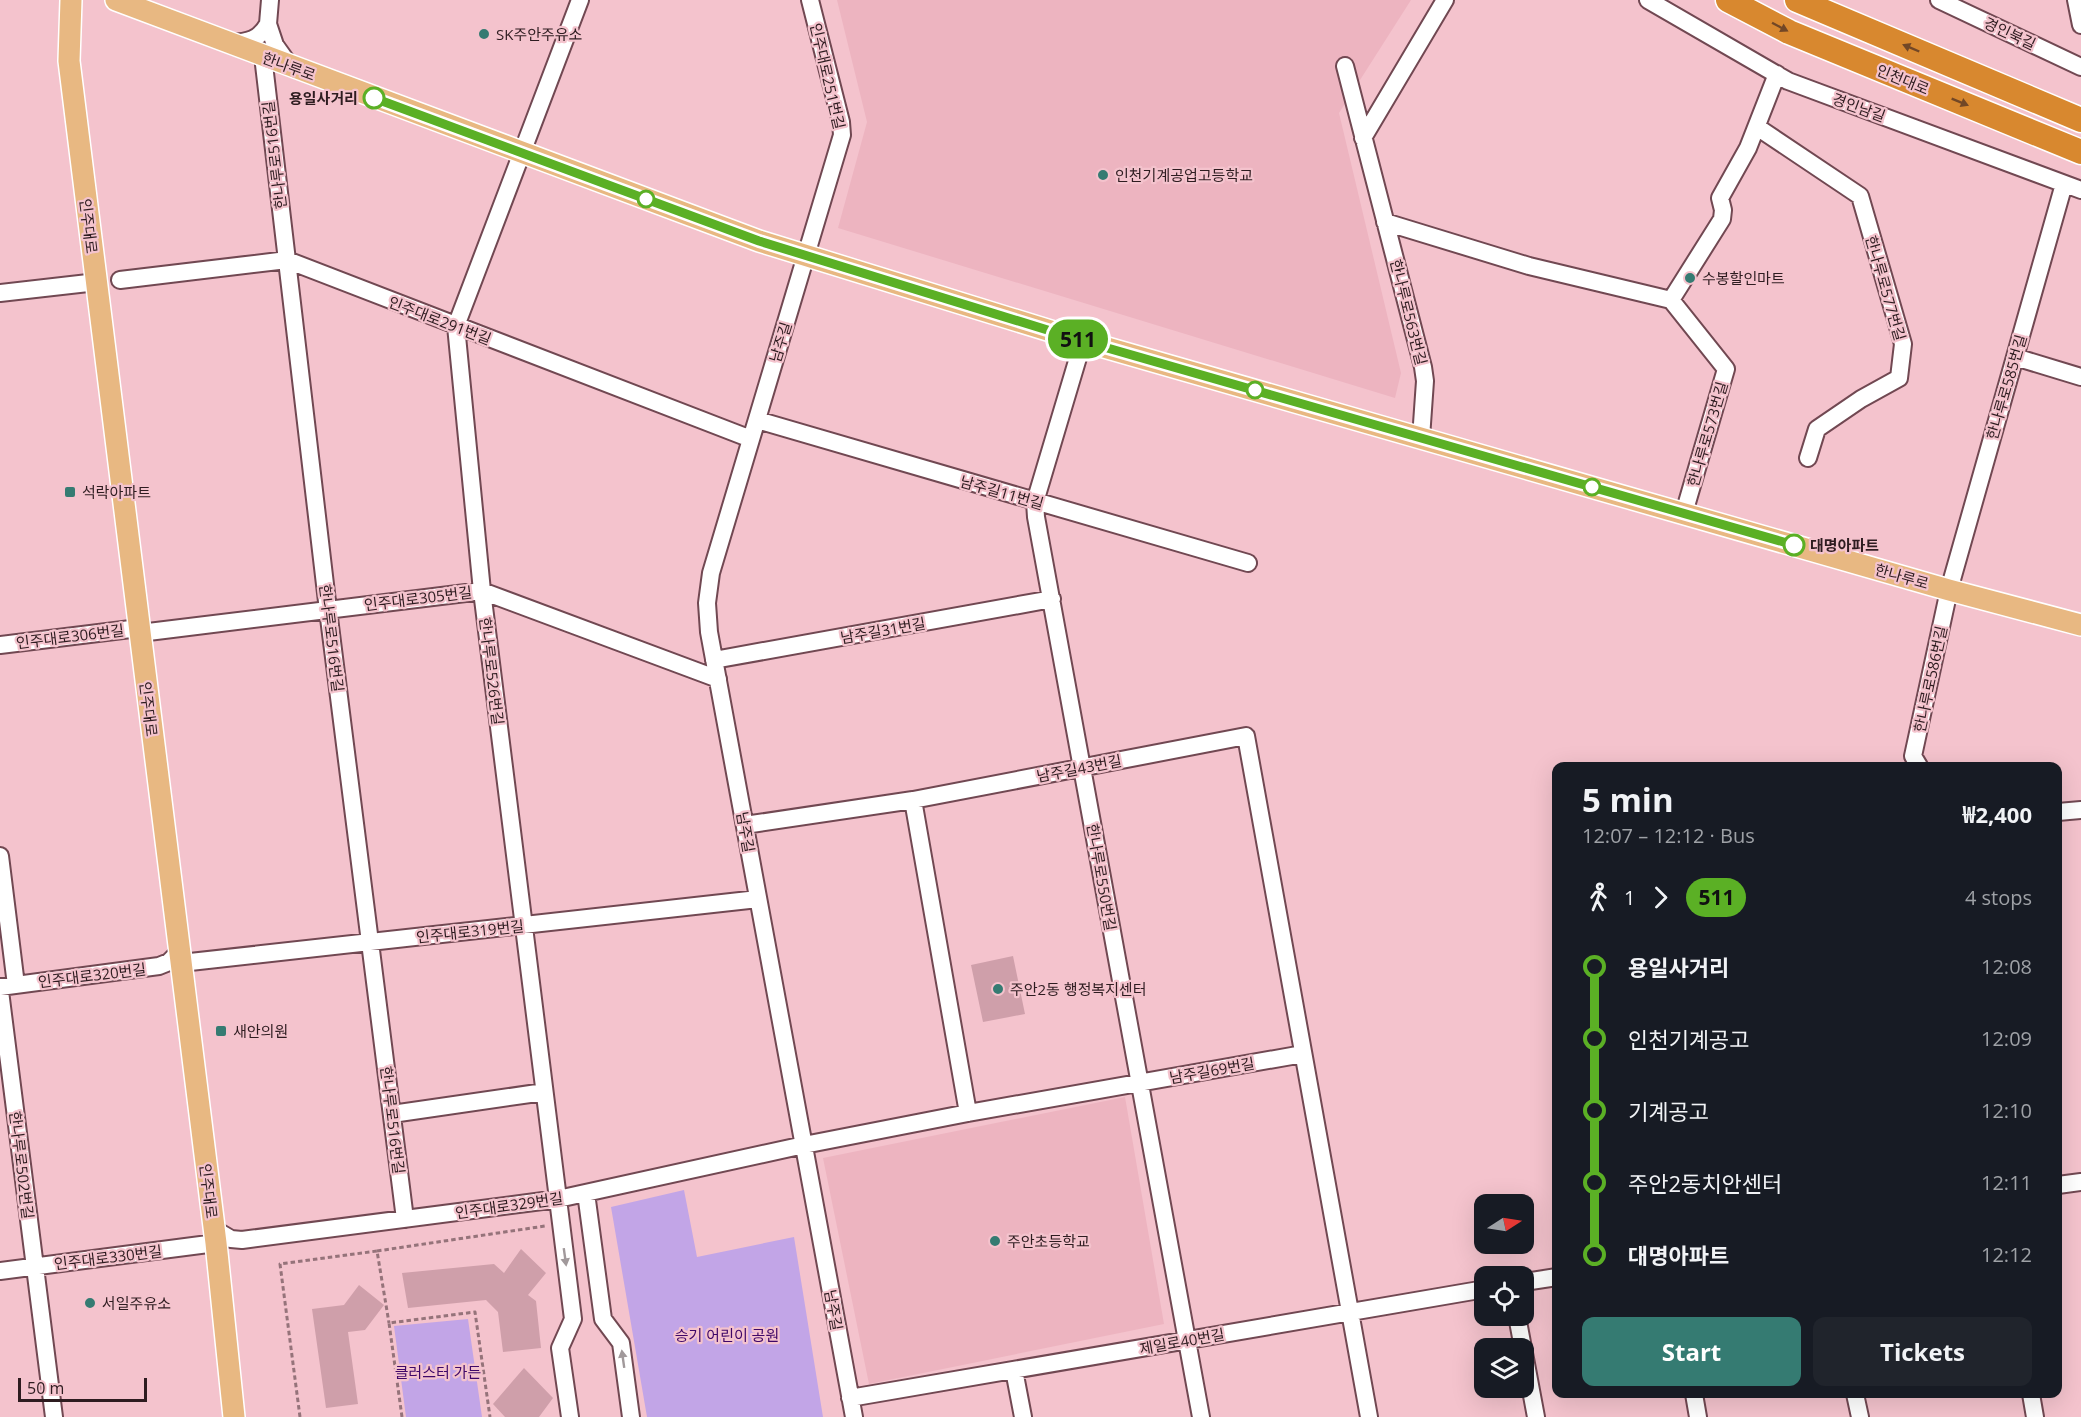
<!DOCTYPE html>
<html lang="en">
<head>
<meta charset="utf-8">
<style>
  :root { --surface:#171b24; --page:#20242c; --text:#f1f3f6; --muted:#9ea1a6; --accent:#357b72 }
  body { margin:0; font-family:"Open Sans","Noto Sans KR",sans-serif; background:var(--page); color:var(--text); height:100vh; display:flex; flex-direction:column; font-size:22px; white-space:nowrap }
  * { box-sizing:border-box; margin:0 }
  p { font-size:20px; color:var(--muted) }
  .icon { flex:none; width:33px; height:33px; fill:none; stroke:currentColor; stroke-width:2; stroke-linecap:round; stroke-linejoin:round }
  .map { position:relative; flex:1; overflow:hidden }
  .panel { position:absolute; left:1552px; top:762px; width:510px; height:636px; display:flex; flex-direction:column; background:var(--surface); border-radius:12px; box-shadow:0 6px 24px #0002 }
  .panel>* { flex:none }
  .badge { padding:0 12px; border-radius:20px; font-size:21px; line-height:39px }
  .needle { width:39px; rotate:78deg }
  .controls { position:absolute; left:1474px; top:1194px; display:grid; gap:12px }
  .controls a { display:grid; place-items:center; width:60px; height:60px; border-radius:12px; background:var(--surface); box-shadow:0 6px 24px #0002; font-size:30px }
  .scale { position:absolute; left:18px; bottom:15px; width:129px; box-sizing:border-box; padding-left:6px; border:3px solid #2e1c20; border-top:0; font-size:16px; line-height:21px; white-space:nowrap; color:#2e1c20; -webkit-text-stroke:4px #f4c3cd; paint-order:stroke }
  .map>.badge { position:absolute; translate:-50% -50%; box-shadow:0 0 0 3px #fff }
  .legs { display:flex; align-items:center; gap:9px; height:66px; padding:0 30px; font-size:20px }
  .legs p { margin-inline-start:auto }
  .summary { display:flex; align-items:center; justify-content:space-between; height:102px; padding:0 30px }
  h1 { font-size:33px; font-weight:700; line-height:45px }
  .cta { display:flex; gap:12px; margin-top:auto; padding:12px 30px }
  .cta a { flex:1; height:69px; border-radius:12px; background:var(--accent); color:#fff; font-size:24px; font-weight:700; line-height:69px; text-align:center }
  .cta a+a { background:var(--page); color:var(--text) }
  ul { padding:0 30px; list-style:none }
  li { display:flex; align-items:center; gap:21px; height:72px; font-size:22px }
  li i { display:grid; place-items:center; width:9px; height:100%; margin:0 8px; background:currentColor }
  li i::after { content:''; width:15px; height:15px; margin:-8px; border:4px solid; border-radius:50%; background:var(--surface) }
  li p { margin-inline-start:auto }
  li:first-child i { background:linear-gradient(#0000 50%,currentColor 0) }
  li:last-child i { background:linear-gradient(currentColor 50%,#0000 0) }
  .map>svg:first-child { display:block }
  .built { fill:#edb4c0 }
  .green { fill:#c2a5e7 }
  .building { fill:#cf9faa }
  .lines { fill:none; stroke-linecap:round; stroke-linejoin:round }
  .minor-casing { stroke:#714852; stroke-width:20 }
  .major-casing { stroke:#fff; stroke-width:24 }
  .highway-casing { stroke:#fff; stroke-width:27 }
  .path { stroke:#95737a; stroke-width:3; stroke-dasharray:4.5 3; stroke-linecap:butt }
  .minor { stroke:#fff; stroke-width:16 }
  .major { stroke:#e8b882; stroke-width:21 }
  .highway { stroke:#d8882f; stroke-width:24 }
  .oneway { fill:#724726 }
  .oneway2 { fill:#a1999b }
  .line-1-casing { stroke:#fff; stroke-width:14 }
  .line-1 { stroke:#5bb025; stroke-width:9 }
  .poi-dot { fill:#357b72; stroke:#f4c3cd; stroke-width:2 }
  .stop-1-dot { fill:#fff; stroke:#5bb025; stroke-width:3 }
  .labels { text-anchor:middle; dominant-baseline:central; stroke-width:4.5; stroke-linejoin:round; paint-order:stroke }
  .street-label { font-size:15px; fill:#2e1c20; stroke:#f4c3cd }
  .poi-label { font-size:15px; fill:#2e1c20; stroke:#f4c3cd; text-anchor:start }
  .stop-label { font-size:15px; font-weight:bold; fill:#2e1c20; stroke:#f4c3cd; text-anchor:end }
  .park-label { font-size:15px; fill:#3f0768; stroke:#f4c3cd }
</style>
</head>
<body>
<div class="map">
<svg width="2081" height="1417" viewBox="0 0 2081 1417">
  <rect width="100%" height="100%" fill="#f4c3cd"/>
  <!-- built -->
  <path class="built" d="M837 0H1411L1339 113 1401 373 1395 398 838 228 867 122Z
    M1125 1097 1164 1324 869 1384 823 1158Z"/>
  <!-- green -->
  <path class="green" d="M684 1190 697 1257 794 1237 823 1417H647L611 1207Z
    M468 1319 482 1417H406L394 1326Z"/>
  <!-- building -->
  <path class="building" d="M1013 956 1025 1014 983 1022 971 965Z
    M521 1249 546 1273 528 1295 536 1301 541 1348 503 1352 498 1312 486 1300 408 1308 402 1273 494 1264 504 1273Z
    M359 1285 384 1305 365 1330 348 1332 358 1404 326 1408 312 1309 344 1305Z
    M524 1368 553 1398 539 1417H505L493 1404Z"/>
  <g class="lines">
    <!-- minor casing -->
    <g class="minor-casing">
      <path id="minor" d="M810 0 841 122 842 135 711 573 707 603 709 632 854 1417
        M1648 0 1788 81 2081 190
        M1939 0 2081 67
        M2076 0 2081 25
        M268 24 270 0
        M231 43C248 42 259 40 268 24L275 45 290 66
        M263 56 328 610 405 1219
        M1345 66 1423 367 1425 381 1421 438
        M1757 127 1860 196 1903 344 1899 378 1861 399 1817 429 1808 458
        M1363 138 1445 0
        M1385 222 1529 266 1671 300 1726 369 1684 513
        M120 280 287 260 751 439
        M0 293 97 282
        M1671 300 1722 219 1723 210 1720 198 1748 148 1777 74
        M1083 341 1035 502 1036 517 1201 1417
        M2015 357 2081 377
        M757 420 1248 563
        M140 633 482 591 718 679
        M0 645 139 628
        M714 660 1052 599
        M1919 766 1913 756 1949 590 2064 184
        M913 800 968 1113
        M2058 812 2081 810
        M745 825 913 800 1246 736 1369 1417
        M0 856 16 985
        M181 963 758 899
        M0 987 159 966 169 962 180 951
        M0 991 54 1417
        M392 1114 544 1092
        M2058 1185 2081 1182
        M586 1193 603 1319 621 1343 631 1417
        M214 1229 231 1239 242 1240 558 1199 804 1145 968 1113 1303 1054
        M0 1271 216 1243
        M1524 1282 1557 1277
        M1517 1316 1523 1348
        M1524 1353 1536 1417
        M1014 1370 1023 1417
        M1694 1394 1698 1417
        M1855 1394 1860 1417
        M2031 1394 2035 1417
        M850 1398 1485 1289
        M570 1417 560 1348 573 1319 482 591 456 326 580 0"/>
    </g>
    <!-- major casing -->
    <g class="major-casing">
      <path id="major" d="M71 0 69 61 216 1243 234 1417
        M116 0 759 241 1083 341 1949 590 2081 625"/>
    </g>
    <!-- highway casing -->
    <g class="highway-casing">
      <path id="highway" d="M1728 0 1789 32 2081 152
        M1797 0 2081 120"/>
    </g>
    <!-- path -->
    <path class="path" d="M377 1251 545 1226
      M300 1417 280 1264 377 1251 389 1323
      M402 1417 389 1323 475 1312 490 1417"/>
    <!-- minor -->
    <use href="#minor" class="minor"/>
    <!-- major -->
    <use href="#major" class="major"/>
    <!-- highway -->
    <use href="#highway" class="highway"/>
  </g>
  <!-- one-way arrows -->
  <defs><path id="oneway-solid" d="M-6-.8H1V-3.2L6.5 0L1 3.2V.8H-6Z" transform="scale(1.5)"/></defs>
  <g class="oneway">
    <use href="#oneway-solid" transform="translate(1780 27) rotate(28)"/>
    <use href="#oneway-solid" transform="translate(1911 48) rotate(-157)"/>
    <use href="#oneway-solid" transform="translate(1960 102) rotate(22)"/>
  </g>
  <g class="oneway2">
    <use href="#oneway-solid" transform="translate(565 1257) rotate(82)"/>
    <use href="#oneway-solid" transform="translate(623 1359) rotate(-98)"/>
  </g>
  <g class="lines">
    <!-- line-1 casing -->
    <g class="line-1-casing">
      <path id="line-1" d="M374 98 759 241 1083 341 1794 545"/>
    </g>
    <!-- line-1 -->
    <use href="#line-1" class="line-1"/>
  </g>
  <!-- markers -->
  <g class="poi-dot">
    <circle cx="484" cy="34" r="6"/>
    <circle cx="1103" cy="175" r="6"/>
    <circle cx="1690" cy="278" r="6"/>
    <rect x="64" y="486" width="12" height="12" rx="3"/>
    <circle cx="998" cy="989" r="6"/>
    <rect x="215" y="1025" width="12" height="12" rx="3"/>
    <circle cx="995" cy="1241" r="6"/>
    <circle cx="90" cy="1303" r="6"/>
  </g>
  <g class="stop-1-dot">
    <circle cx="374" cy="98" r="10"/>
    <circle cx="646" cy="199" r="8"/>
    <circle cx="1255" cy="390" r="8"/>
    <circle cx="1592" cy="487" r="8"/>
    <circle cx="1794" cy="545" r="10"/>
  </g>
  <g class="labels">
    <!-- street labels -->
    <g class="street-label">
      <text transform="translate(2010 33) rotate(25)">경인북길</text>
      <text transform="translate(289 66) rotate(20)">한나루로</text>
      <text transform="translate(828 76) rotate(77)">인주대로251번길</text>
      <text transform="translate(1903 79) rotate(22)">인천대로</text>
      <text transform="translate(1859 107) rotate(20)">경인남길</text>
      <text transform="translate(274 155) rotate(-97)">한나루로516번길</text>
      <text transform="translate(89 226) rotate(83)">인주대로</text>
      <text transform="translate(1886 288) rotate(74)">한나루로577번길</text>
      <text transform="translate(1409 312) rotate(76)">한나루로563번길</text>
      <text transform="translate(440 320) rotate(21)">인주대로291번길</text>
      <text transform="translate(780 342) rotate(-73)">남주길</text>
      <text transform="translate(2006 387) rotate(-74)">한나루로585번길</text>
      <text transform="translate(1707 434) rotate(-74)">한나루로573번길</text>
      <text transform="translate(1002 492) rotate(16)">남주길11번길</text>
      <text transform="translate(1902 576) rotate(16)">한나루로</text>
      <text transform="translate(418 598) rotate(-7)">인주대로305번길</text>
      <text transform="translate(883 630) rotate(-10)">남주길31번길</text>
      <text transform="translate(70 636) rotate(-7)">인주대로306번길</text>
      <text transform="translate(332 638) rotate(83)">한나루로516번길</text>
      <text transform="translate(492 671) rotate(83)">한나루로526번길</text>
      <text transform="translate(1930 679) rotate(-78)">한나루로586번길</text>
      <text transform="translate(149 709) rotate(83)">인주대로</text>
      <text transform="translate(1079 768) rotate(-11)">남주길43번길</text>
      <text transform="translate(746 832) rotate(80)">남주길</text>
      <text transform="translate(1102 877) rotate(80)">한나루로550번길</text>
      <text transform="translate(470 931) rotate(-6)">인주대로319번길</text>
      <text transform="translate(92 975) rotate(-7)">인주대로320번길</text>
      <text transform="translate(1212 1070) rotate(-10)">남주길69번길</text>
      <text transform="translate(393 1120) rotate(83)">한나루로516번길</text>
      <text transform="translate(22 1165) rotate(83)">한나루로502번길</text>
      <text transform="translate(209 1191) rotate(83)">인주대로</text>
      <text transform="translate(509 1205) rotate(-8)">인주대로329번길</text>
      <text transform="translate(108 1257) rotate(-7)">인주대로330번길</text>
      <text transform="translate(834 1310) rotate(80)">남주길</text>
      <text transform="translate(1182 1341) rotate(-10)">제일로40번길</text>
    </g>
    <!-- poi labels -->
    <g class="poi-label">
      <text x="496" y="34">SK주안주유소</text>
      <text x="1115" y="175">인천기계공업고등학교</text>
      <text x="1702" y="278">수봉할인마트</text>
      <text x="82" y="492">석락아파트</text>
      <text x="1010" y="989">주안2동 행정복지센터</text>
      <text x="233" y="1031">새안의원</text>
      <text x="1007" y="1241">주안초등학교</text>
      <text x="102" y="1303">서일주유소</text>
    </g>
    <!-- stop labels -->
    <g class="stop-label">
      <text x="358" y="98">용일사거리</text>
      <text x="1810" y="545" text-anchor="start">대명아파트</text>
    </g>
    <!-- park labels -->
    <g class="park-label">
      <text x="727" y="1335">승기 어린이 공원</text>
      <text x="438" y="1372">클러스터 가든</text>
    </g>
  </g>
</svg>
<div class="controls">
<a><svg class="needle" viewBox="-14 -14 28 28"><path d="M0-13l5 13h-10z" fill="#e53935"/><path d="M0 13l5-13h-10z" fill="#9ea1a6"/></svg></a>
<a><svg class="icon" aria-label="locate" viewBox="0 0 24 24"><circle cx="12" cy="12" r="6"/><path d="M12 2v4M12 18v4M2 12h4M18 12h4"/></svg></a>
<a><svg class="icon" aria-label="layers" viewBox="0 0 24 24"><path d="M12 4l9 5-9 5-9-5zM3 14l9 5 9-5"/></svg></a>
</div>
<div class="scale">50 m</div>
<b class="badge" style="left:1078px;top:339px;background:#5bb025;color:#111">511</b>
<section class="panel">
<div class="summary"><div><h1>5 min</h1><p>12:07 – 12:12 · Bus</p></div><b>₩2,400</b></div>
<div class="legs"><svg class="icon" aria-label="walk" viewBox="0 0 24 24"><circle cx="13" cy="4" r="2"/><path d="M13 8l-2 6 4 7M11 14l-3 7M7 12l3-4h3l4 4"/></svg>1<svg class="icon" aria-label="forward" viewBox="0 0 24 24"><path d="M9 5l7 7-7 7"/></svg><b class="badge" style="background:#5bb025;color:#111">511</b><p>4 stops</p></div>
<ul>
<li><i style="color:#5bb025"></i><b>용일사거리</b><p>12:08</p></li>
<li><i style="color:#5bb025"></i><span>인천기계공고</span><p>12:09</p></li>
<li><i style="color:#5bb025"></i><span>기계공고</span><p>12:10</p></li>
<li><i style="color:#5bb025"></i><span>주안2동치안센터</span><p>12:11</p></li>
<li><i style="color:#5bb025"></i><b>대명아파트</b><p>12:12</p></li>
</ul>
<div class="cta"><a>Start</a><a>Tickets</a></div>
</section>
</div>
</body>
</html>
